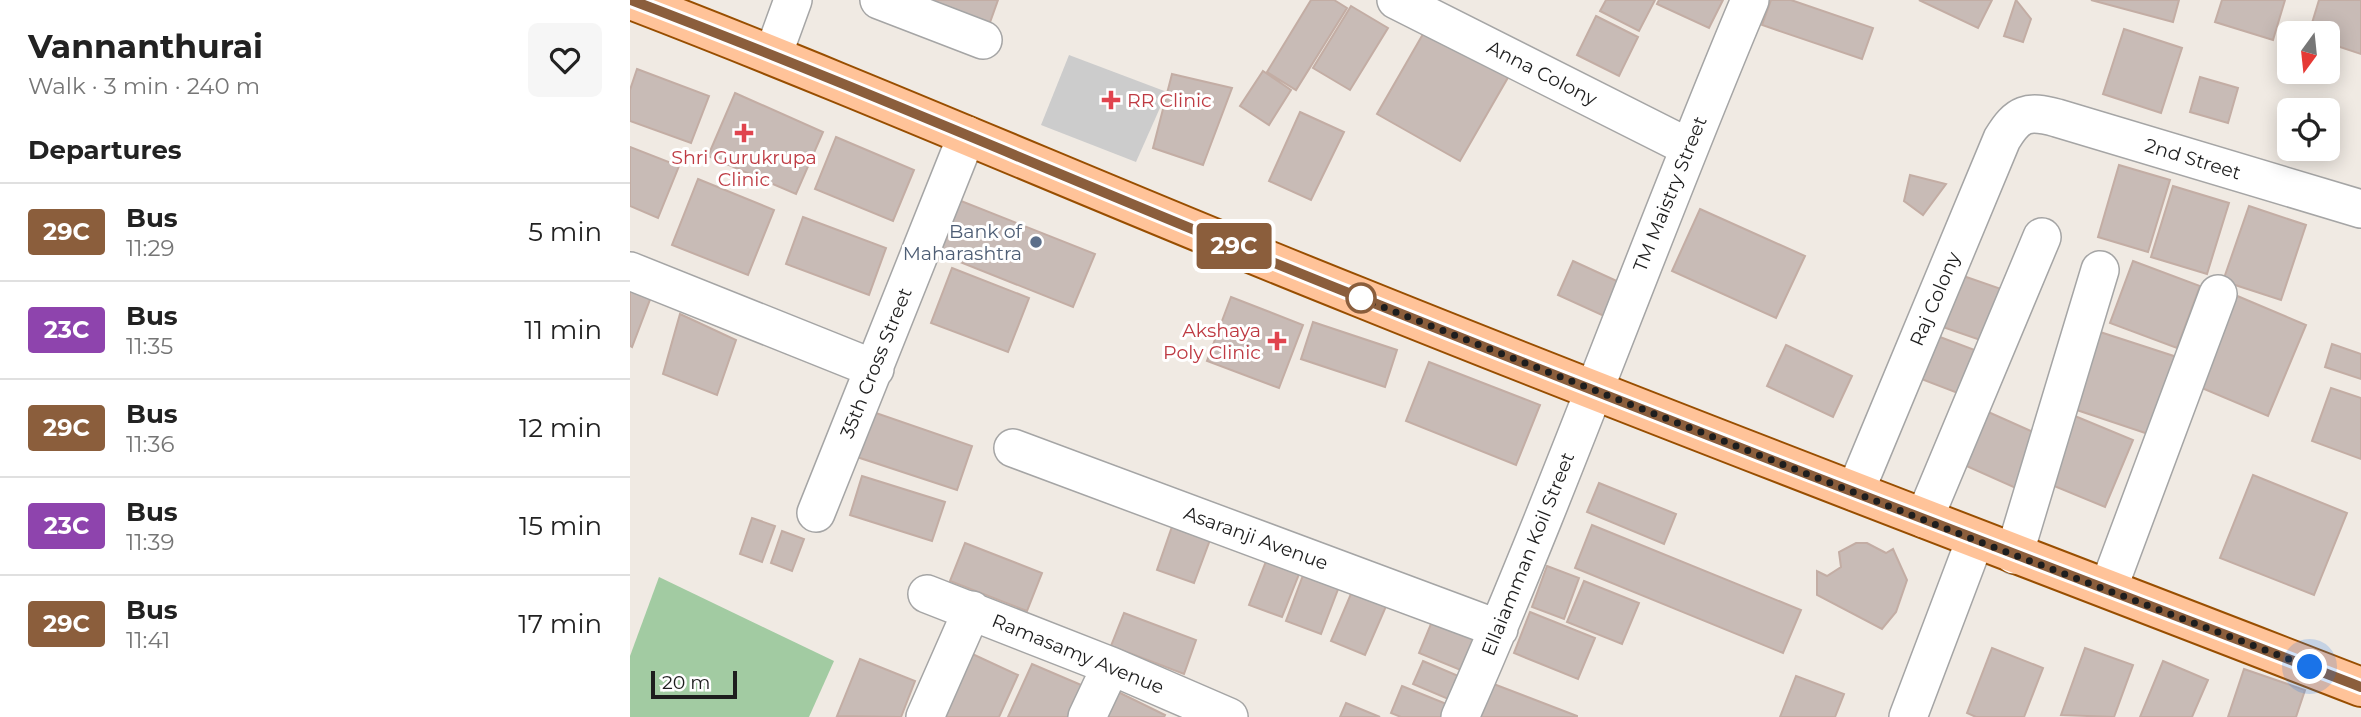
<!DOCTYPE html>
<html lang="en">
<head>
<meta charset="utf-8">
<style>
  :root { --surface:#fff; --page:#f6f6f6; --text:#222; --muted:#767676; --line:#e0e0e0 }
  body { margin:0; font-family:Montserrat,sans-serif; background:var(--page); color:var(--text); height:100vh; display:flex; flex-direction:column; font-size:26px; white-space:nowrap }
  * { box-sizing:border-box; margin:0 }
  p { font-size:23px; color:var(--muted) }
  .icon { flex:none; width:38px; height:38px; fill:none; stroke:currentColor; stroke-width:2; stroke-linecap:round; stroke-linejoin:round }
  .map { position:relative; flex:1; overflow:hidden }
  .details { display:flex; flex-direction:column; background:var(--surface); width:630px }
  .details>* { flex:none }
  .badge { padding:0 14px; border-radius:5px; font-size:24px; line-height:46px }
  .needle { width:46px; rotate:195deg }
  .controls { position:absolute; left:1647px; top:21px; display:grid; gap:14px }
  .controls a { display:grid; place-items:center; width:63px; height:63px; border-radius:10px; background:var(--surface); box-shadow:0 4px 18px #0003; font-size:35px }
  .scale { position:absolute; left:21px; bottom:18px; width:86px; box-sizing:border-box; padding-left:7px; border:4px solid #1e1e1e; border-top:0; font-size:19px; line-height:24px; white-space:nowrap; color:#1e1e1e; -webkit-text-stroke:5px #fff; paint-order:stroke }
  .you { position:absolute; width:35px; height:35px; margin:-18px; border:5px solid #fff; border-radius:50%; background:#1a73e8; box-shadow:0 0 0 10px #1a73e833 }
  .map>.badge { position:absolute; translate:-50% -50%; box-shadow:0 0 0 4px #fff }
  h2 { padding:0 28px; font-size:26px; line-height:63px }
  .round { display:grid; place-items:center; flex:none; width:74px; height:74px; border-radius:10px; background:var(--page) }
  .summary { display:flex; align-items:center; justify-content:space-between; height:119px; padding:0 28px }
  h1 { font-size:33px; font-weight:700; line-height:52px }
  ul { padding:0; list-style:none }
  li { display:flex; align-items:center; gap:21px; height:98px; padding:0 28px; border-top:2px solid var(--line) }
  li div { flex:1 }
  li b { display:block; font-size:26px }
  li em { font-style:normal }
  li .badge { min-width:77px; font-weight:700; text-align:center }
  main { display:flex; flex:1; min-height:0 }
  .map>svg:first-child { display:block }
  .religious { fill:#ccc }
  .cemetery { fill:#a2cba2 }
  .building { fill:#c8bbb6; stroke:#c3ada4; stroke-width:2 }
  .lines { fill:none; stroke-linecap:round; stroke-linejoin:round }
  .minor-casing { stroke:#a5a5a5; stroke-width:40 }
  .major-casing { stroke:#984e00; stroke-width:42 }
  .minor { stroke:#fff; stroke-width:37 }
  .major { stroke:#ffc399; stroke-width:38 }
  .line-casing { stroke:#fff; stroke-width:16 }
  .line { stroke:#8b5e3c; stroke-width:10 }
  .walk { stroke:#1e1e1e; stroke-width:7; stroke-dasharray:0 12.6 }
  .health-dot { fill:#e0444e; stroke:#fff; stroke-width:2.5 }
  .service-dot { fill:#5c6f8a; stroke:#fff; stroke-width:2.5 }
  .stop-dot { fill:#fff; stroke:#8b5e3c; stroke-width:3.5 }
  .labels { text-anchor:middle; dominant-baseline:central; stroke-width:6; stroke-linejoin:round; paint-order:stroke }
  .street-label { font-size:19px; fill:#1e1e1e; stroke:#fff }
  .health-label { font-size:19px; fill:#be3a42; stroke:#fff; text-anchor:start }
  .service-label { font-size:19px; fill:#4e5e75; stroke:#fff; text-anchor:end }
</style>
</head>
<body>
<main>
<section class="details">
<div class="summary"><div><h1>Vannanthurai</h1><p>Walk · 3 min · 240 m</p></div><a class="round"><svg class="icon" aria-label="heart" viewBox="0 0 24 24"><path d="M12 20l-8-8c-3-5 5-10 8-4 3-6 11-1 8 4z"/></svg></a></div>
<h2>Departures</h2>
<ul>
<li><span class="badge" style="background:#8b5e3c;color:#fff">29C</span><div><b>Bus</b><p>11:29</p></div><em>5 min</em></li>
<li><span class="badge" style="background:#8e44ad;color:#fff">23C</span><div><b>Bus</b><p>11:35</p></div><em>11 min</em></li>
<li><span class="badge" style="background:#8b5e3c;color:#fff">29C</span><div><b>Bus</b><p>11:36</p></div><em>12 min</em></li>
<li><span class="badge" style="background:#8e44ad;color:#fff">23C</span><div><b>Bus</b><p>11:39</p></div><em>15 min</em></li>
<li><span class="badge" style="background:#8b5e3c;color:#fff">29C</span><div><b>Bus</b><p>11:41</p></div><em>17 min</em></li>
</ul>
</section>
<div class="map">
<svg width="1731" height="717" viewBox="0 0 1731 717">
  <rect width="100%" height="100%" fill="#f0eae3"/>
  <!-- religious -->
  <path class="religious" d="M439 55 537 92 506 162 411 125Z"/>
  <!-- cemetery -->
  <path class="cemetery" d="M29 577 204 661 179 717H0V656Z"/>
  <!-- building -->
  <path class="building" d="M284 0H368L358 28Z
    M681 0H704L717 8 666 90 637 72Z
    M976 0H1025L1009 31 970 11Z
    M1029 0H1093L1079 28 1027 4Z
    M1141 0H1161L1243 28 1232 59 1132 25Z
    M1289 0H1362L1348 28Z
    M1386 0 1401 19 1393 42 1374 36Z
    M1461 0H1549L1543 22Z
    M1592 0H1655L1643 40 1585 22Z
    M1689 0H1731V54L1698 43V33H1679Z
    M721 6 758 28 720 90 683 68Z
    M966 16 1008 37 989 76 947 55Z
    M797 27 880 74 830 161 747 114Z
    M1494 29 1552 48 1531 113 1473 94Z
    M7 69 79 96 61 143 0 121V90Z
    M633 71 661 90 639 125 610 106Z
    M542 74 602 88 573 165 523 148Z
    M1570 77 1608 88 1598 123 1560 112Z
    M105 93 193 132 166 194 78 156Z
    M670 112 714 132 681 200 639 181Z
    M206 137 284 170 263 221 185 189Z
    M0 147 49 166 28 218 0 206Z
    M1489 165 1540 180 1518 252 1468 237Z
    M1280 175 1316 184 1293 215 1274 201Z
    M68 179 144 210 118 275 42 245Z
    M1543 186 1599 203 1577 274 1521 257Z
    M326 199 465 254 443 307 305 252Z
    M1619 206 1676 225 1651 300 1593 281Z
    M1070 209 1175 256 1146 318 1042 271Z
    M173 217 256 248 239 295 156 264Z
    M943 261 989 282 974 316 928 295Z
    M1503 261 1570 286 1547 348 1480 323Z
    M322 268 399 298 378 352 301 323Z
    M1319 271 1377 291 1359 343 1301 323Z
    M0 280 24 289 2 347 0 346Z
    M1605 295 1676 325 1638 416 1567 386Z
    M601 297 673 325 649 388 577 361Z
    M50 314 106 340 87 395 33 374Z
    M683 322 767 350 755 387 671 359Z
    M1464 330 1556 360 1530 438 1438 407Z
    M1302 334 1350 352 1333 395 1286 377Z
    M1702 344 1731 354V379L1695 367Z
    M1156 345 1222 376 1203 417 1137 386Z
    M799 362 910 405 886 465 776 421Z
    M1701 388 1731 398V459L1682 441Z
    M1356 411 1412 436 1388 489 1332 464Z
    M243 412 342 446 327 490 227 457Z
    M1440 414 1503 440 1475 507 1412 481Z
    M1623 475 1717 513 1684 595 1590 558Z
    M232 476 315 502 302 541 220 515Z
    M969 483 1046 514 1034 544 957 512Z
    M546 515 584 529 564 583 527 570Z
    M122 518 145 526 132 562 110 554Z
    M962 525 1171 610 1153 653 945 568Z
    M152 531 174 539 162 571 141 563Z
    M335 543 412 573 397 611 320 581Z
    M1226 543H1237L1256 553 1263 549 1277 580 1266 612 1252 629 1187 595V571L1197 576 1211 567 1209 552Z
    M640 551 673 564 652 617 619 605Z
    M917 566 949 578 934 619 902 607Z
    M675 570 710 584 691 634 656 621Z
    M954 581 1009 603 992 644 937 622Z
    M723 589 757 604 735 655 701 641Z
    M900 612 965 638 948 679 884 653Z
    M494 613 566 640 554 674 481 646Z
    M803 619 846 637 833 671 789 653Z
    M1362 648 1413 668 1394 717H1346L1337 713Z
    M1455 648 1503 665 1484 717 1431 715Z
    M338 652 388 675 369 717H308Z
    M230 659 285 681 271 717 207 716Z
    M793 661 833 678 823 701 783 684Z
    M1533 661 1578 680 1562 717H1510Z
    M402 664 456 687 442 717H378Z
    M1614 669 1675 690 1666 717H1598Z
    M1166 676 1214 694 1205 717H1150Z
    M861 683 947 716V717H847Z
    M772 686 819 705 814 717H771L761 713Z
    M482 689 535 715 534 717H468Z
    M716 703 750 717H710Z"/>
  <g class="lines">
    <!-- minor casing -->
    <g class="minor-casing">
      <path id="minor" d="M249 0 353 40
        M766 0 1058 147
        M143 55 163 0
        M0 271 245 369
        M383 448 869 629
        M1225 492 1372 139C1388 113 1397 110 1427 118L1731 209
        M186 513 337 135
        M1294 519 1412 237
        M1384 555 1470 270
        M1478 589 1588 294
        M297 594 481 666 599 717
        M295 717 342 610
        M457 717 481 666
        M830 717C934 481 1020 237 1120 0
        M1278 717 1345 540"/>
    </g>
    <!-- major casing -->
    <g class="major-casing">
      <path id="major" d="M1 0C246 94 485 200 729 297 1061 431 1397 557 1731 687"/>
    </g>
    <!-- minor -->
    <use href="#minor" class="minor"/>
    <!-- major -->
    <use href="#major" class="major"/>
  </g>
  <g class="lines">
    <!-- line casing -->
    <g class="line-casing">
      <path id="line" d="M1 0C246 93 485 200 729 297 1061 431 1396 558 1731 687"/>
    </g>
    <!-- line -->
    <use href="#line" class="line"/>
    <!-- walk -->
    <path class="walk" d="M731 298 725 296 1345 540 1680 667"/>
  </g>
  <!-- markers -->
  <g class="health-dot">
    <path d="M477.5 89.5h7v7h7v7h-7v7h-7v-7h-7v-7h7z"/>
    <path d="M110.5 122.5h7v7h7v7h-7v7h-7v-7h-7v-7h7z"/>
    <path d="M643.5 330.5h7v7h7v7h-7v7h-7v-7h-7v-7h7z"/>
  </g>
  <circle class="service-dot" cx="406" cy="242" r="7"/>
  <circle class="stop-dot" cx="731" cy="298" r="14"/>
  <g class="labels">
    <!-- street labels -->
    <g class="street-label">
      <text transform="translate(912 73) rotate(27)">Anna Colony</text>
      <text transform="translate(1563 159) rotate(17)">2nd Street</text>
      <text transform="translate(1040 194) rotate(-68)">TM Maistry Street</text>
      <text transform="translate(1305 299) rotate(-67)">Raj Colony</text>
      <text transform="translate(246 363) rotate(-68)">35th Cross Street</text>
      <text transform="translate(626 538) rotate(20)">Asaranji Avenue</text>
      <text transform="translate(898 554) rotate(-68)">Ellaiamman Koil Street</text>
      <text transform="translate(448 654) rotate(22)">Ramasamy Avenue</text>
    </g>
    <!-- health labels -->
    <g class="health-label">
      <text x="497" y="100">RR Clinic</text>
      <text x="114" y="157" text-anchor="middle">Shri Gurukrupa<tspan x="114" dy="22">Clinic</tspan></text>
      <text x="631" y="330" text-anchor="end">Akshaya<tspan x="631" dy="22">Poly Clinic</tspan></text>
    </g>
    <!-- service labels -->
    <g class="service-label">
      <text x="392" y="231">Bank of<tspan x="392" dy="22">Maharashtra</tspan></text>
    </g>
  </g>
</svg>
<div class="controls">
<a><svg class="needle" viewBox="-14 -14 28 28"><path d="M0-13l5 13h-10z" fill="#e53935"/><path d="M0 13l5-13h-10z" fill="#767676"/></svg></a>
<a><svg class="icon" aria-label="locate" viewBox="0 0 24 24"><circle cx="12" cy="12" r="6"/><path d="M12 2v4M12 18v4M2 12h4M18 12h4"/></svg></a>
</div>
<div class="scale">20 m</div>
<div class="you" style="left:1680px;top:667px"></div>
<b class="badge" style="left:604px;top:246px;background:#8b5e3c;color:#fff">29C</b>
</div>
</main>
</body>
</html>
